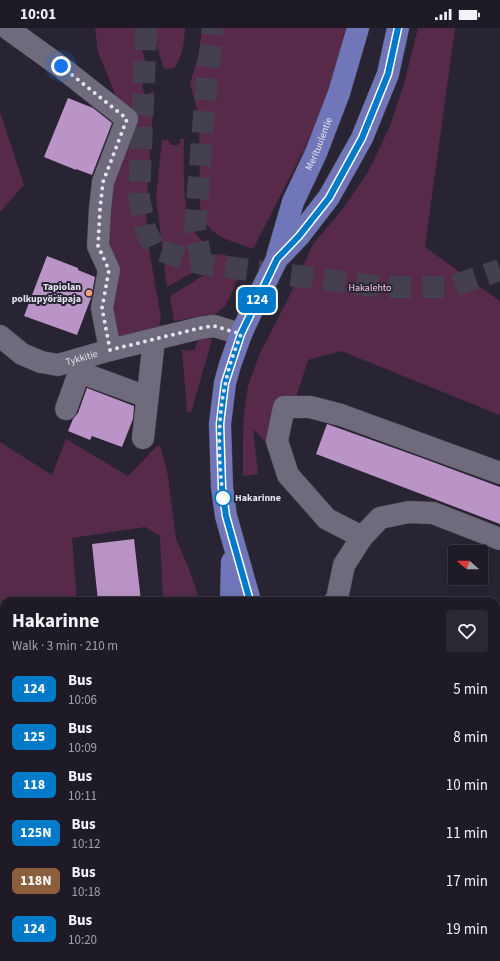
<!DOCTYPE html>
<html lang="en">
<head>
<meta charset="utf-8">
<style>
  :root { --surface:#1f1b26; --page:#2c2832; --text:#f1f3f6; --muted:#a1a1a7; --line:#3c3943 }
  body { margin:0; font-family:"Source Sans 3",sans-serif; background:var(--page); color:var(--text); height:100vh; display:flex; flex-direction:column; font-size:15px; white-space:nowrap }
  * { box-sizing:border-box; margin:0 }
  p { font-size:13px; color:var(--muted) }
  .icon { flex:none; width:22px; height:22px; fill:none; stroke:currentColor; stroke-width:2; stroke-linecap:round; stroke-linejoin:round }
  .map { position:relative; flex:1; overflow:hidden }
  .details { position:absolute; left:0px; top:569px; width:500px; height:364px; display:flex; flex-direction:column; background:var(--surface); border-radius:12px 12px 0 0; box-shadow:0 2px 10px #0003,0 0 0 1px var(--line) }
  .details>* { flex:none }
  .badge { padding:0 8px; border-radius:6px; font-size:14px; line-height:26px }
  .needle { width:26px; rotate:290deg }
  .controls { position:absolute; left:448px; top:517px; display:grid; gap:8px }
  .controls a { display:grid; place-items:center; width:40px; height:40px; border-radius:4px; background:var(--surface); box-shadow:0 2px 10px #0003,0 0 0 1px var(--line); font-size:20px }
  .you { position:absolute; width:20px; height:20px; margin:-10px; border:3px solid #fff; border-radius:50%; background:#1a73e8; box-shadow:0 0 0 6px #1a73e833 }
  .map>.badge { position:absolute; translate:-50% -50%; box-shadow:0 0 0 2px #fff }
  .round { display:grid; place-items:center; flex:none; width:42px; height:42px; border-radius:4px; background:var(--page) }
  .head { display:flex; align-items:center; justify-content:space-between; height:68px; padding:0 12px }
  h1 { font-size:19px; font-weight:700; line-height:30px }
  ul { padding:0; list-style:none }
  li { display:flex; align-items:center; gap:12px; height:48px; padding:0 12px }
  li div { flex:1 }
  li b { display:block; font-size:15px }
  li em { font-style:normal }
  li .badge { min-width:44px; font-weight:700; text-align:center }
  .status { display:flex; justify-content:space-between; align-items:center; height:28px; padding:0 20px; background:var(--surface); direction:ltr }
  .status svg { height:11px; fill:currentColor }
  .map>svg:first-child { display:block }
  .green { fill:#572a4a }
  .building { fill:#ba94c6 }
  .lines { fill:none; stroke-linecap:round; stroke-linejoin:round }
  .minor-tunnel { stroke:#45404f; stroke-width:22; stroke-dasharray:22 11; stroke-linecap:butt }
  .minor-casing { stroke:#44404d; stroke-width:23 }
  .major-casing { stroke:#44404d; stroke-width:23 }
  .minor { stroke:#6f6a7c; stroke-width:22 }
  .major { stroke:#7176b9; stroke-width:22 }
  .major-bridge-casing { stroke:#44404d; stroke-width:23; stroke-linecap:butt }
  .major-bridge { stroke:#7176b9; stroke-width:22 }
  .line-casing { stroke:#fff; stroke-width:9 }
  .line { stroke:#007ac9; stroke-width:6 }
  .walk { stroke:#e4e2ec; stroke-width:4; stroke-dasharray:0 7.2 }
  .poi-dot { fill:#f2a080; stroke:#292433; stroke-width:1.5 }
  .stop-dot { fill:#fff; stroke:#007ac9; stroke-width:2 }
  .labels { text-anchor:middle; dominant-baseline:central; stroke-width:4; stroke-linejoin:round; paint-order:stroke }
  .street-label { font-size:10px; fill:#e4e2ec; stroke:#292433 }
  .poi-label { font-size:10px; font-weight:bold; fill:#e4e2ec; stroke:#292433; text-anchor:end }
  .park-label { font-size:10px; fill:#f7c8e7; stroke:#292433 }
  .stop-label { font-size:10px; font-weight:bold; fill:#e4e2ec; stroke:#292433; text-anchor:start }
</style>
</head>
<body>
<div class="status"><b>10:01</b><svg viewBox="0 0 49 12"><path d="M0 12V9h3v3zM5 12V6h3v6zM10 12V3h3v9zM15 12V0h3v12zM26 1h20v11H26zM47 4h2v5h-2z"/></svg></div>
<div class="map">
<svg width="500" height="933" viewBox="0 0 500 933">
  <rect width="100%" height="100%" fill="#292433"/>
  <!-- green -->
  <path class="green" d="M95 0H136L147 39C142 50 141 56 145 68L154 63 146 187 149 221 161 290 159 299 117 313 110 274 108 223 119 76 98 24Z
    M151 0H185C184 15 183 27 174 40L164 41Z
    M202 0H346L326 70 312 106 253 221C235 214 210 209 203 189 201 185 201 180 200 176L199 89 190 56 199 25Z
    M418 0H455L425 219 500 273V387L341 323 308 332 278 427 253 401 258 446 243 448V408L244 385 248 358 260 325 289 269 313 216 342 182 368 144 390 98 404 56Z
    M0 84 24 157 0 184Z
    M180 111H184C184 135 181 186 195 205 199 210 205 215 210 220L199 241 167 259 156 169 162 112H168L171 117H178L180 115Z
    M216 226 225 227 245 235 226 277 216 286 174 293 170 268 206 246Z
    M199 308 212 312 191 384H187L182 321 189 323 195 321Z
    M66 411 128 448 156 419 160 417 168 448 176 511 187 536 200 573H163L160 508 145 499 72 510 77 573H4V775L0 772V414L52 447Z
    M496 856H500V908L496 912Z
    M107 929H159L160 933H106Z
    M320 929H479L475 933H320Z"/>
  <!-- building -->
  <path class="building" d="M68 70 93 80 112 95 92 147 76 141V142L44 129Z
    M47 228 78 240V242L95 249 91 270 77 307 24 288Z
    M87 360 134 378 133 391 122 419 92 408 90 412 68 403 73 391 78 385Z
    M327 396 422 430 500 459V496L316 426Z
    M134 511 141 573H98L92 516Z"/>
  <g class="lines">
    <!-- minor-tunnel -->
    <path class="minor-tunnel" d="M146 0 139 170 146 203 155 221 202 236 384 259H450L500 242
      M202 236 195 201 207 50 213 0"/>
    <!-- minor casing -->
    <g class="minor-casing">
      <g id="minor">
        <path d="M7 0 61 39 127 91 103 154 100 181 98 218 109 242 102 280 110 322"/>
        <path id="s1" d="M0 308 22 326 41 334 58 337 110 322 200 300 214 298 241 306"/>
        <path d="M79 344 147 369"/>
        <path d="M66 381 84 331"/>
        <path d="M143 410 154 312"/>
        <path d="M362 509 327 491 288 447 277 413 284 379H310L341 387 500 445"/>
        <path d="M335 573 337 571 344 537 362 509 380 490 409 484 433 485 500 511"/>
        <path d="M496 781 500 782"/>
        <path d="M496 824 500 828"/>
      </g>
    </g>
    <!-- major casing -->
    <g class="major-casing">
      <g id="major">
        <path id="s2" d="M277 229 293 174 316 125 339 65 358 0"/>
        <path d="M277 231 299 208 329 169 362 110 388 46 398 0"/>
        <path d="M231 573 232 534"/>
        <path d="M250 573 226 488 222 459 220 396 225 355 230 337 241 306 260 265"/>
        <path d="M268 929V933"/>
        <path d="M290 929V933"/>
      </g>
    </g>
    <!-- minor -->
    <use href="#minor" class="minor"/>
    <!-- major -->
    <use href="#major" class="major"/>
    <!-- major-bridge casing -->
    <g class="major-bridge-casing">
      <path id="major-bridge" d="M260 265 277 231"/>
    </g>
    <!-- major-bridge -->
    <use href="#major-bridge" class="major-bridge"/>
  </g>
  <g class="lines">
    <!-- line casing -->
    <g class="line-casing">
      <path id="line" d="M250 573 226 488 222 460 220 396 225 355 241 306 277 231 299 208 329 170 362 110 388 46 398 0"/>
    </g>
    <!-- line -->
    <use href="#line" class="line"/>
    <!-- walk -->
    <path class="walk" d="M61 38 127 91 103 154 100 181 98 218 109 242 102 280 110 322 200 300 214 298 241 306C235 322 229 337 226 353 217 389 218 437 224 474L223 470"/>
  </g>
  <!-- markers -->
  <circle class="poi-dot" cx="89" cy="265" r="4"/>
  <circle class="stop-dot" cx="223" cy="470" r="8"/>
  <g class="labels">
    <!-- street labels -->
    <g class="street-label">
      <text stroke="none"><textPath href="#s2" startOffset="121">Merituulentie</textPath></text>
      <text stroke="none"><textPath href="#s1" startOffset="91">Tykkitie</textPath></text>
    </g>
    <!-- poi labels -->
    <g class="poi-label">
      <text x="81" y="259">Tapiolan<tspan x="81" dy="12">polkupyöräpaja</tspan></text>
    </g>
    <!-- park labels -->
    <g class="park-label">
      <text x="370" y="260">Hakalehto</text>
    </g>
    <!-- stop labels -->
    <g class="stop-label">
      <text x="235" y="470">Hakarinne</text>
    </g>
  </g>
</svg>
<div class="controls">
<a><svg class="needle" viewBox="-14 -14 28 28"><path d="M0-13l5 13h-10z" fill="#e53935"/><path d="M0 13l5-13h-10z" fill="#a1a1a7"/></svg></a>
</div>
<div class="you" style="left:61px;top:38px"></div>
<b class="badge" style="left:257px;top:272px;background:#007ac9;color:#fff">124</b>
<section class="details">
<div class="head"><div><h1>Hakarinne</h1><p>Walk · 3 min · 210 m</p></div><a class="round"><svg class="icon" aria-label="heart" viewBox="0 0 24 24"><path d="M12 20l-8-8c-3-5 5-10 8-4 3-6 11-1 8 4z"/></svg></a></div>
<ul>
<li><span class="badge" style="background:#007ac9;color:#fff">124</span><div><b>Bus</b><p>10:06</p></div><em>5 min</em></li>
<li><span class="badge" style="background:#007ac9;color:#fff">125</span><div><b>Bus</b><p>10:09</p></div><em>8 min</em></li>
<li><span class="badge" style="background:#007ac9;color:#fff">118</span><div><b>Bus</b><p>10:11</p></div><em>10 min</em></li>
<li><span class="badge" style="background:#007ac9;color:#fff">125N</span><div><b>Bus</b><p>10:12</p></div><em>11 min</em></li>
<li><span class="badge" style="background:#8b5e3c;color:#fff">118N</span><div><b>Bus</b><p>10:18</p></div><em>17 min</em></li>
<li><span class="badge" style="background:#007ac9;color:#fff">124</span><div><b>Bus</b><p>10:20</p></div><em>19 min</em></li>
</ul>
</section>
</div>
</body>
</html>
